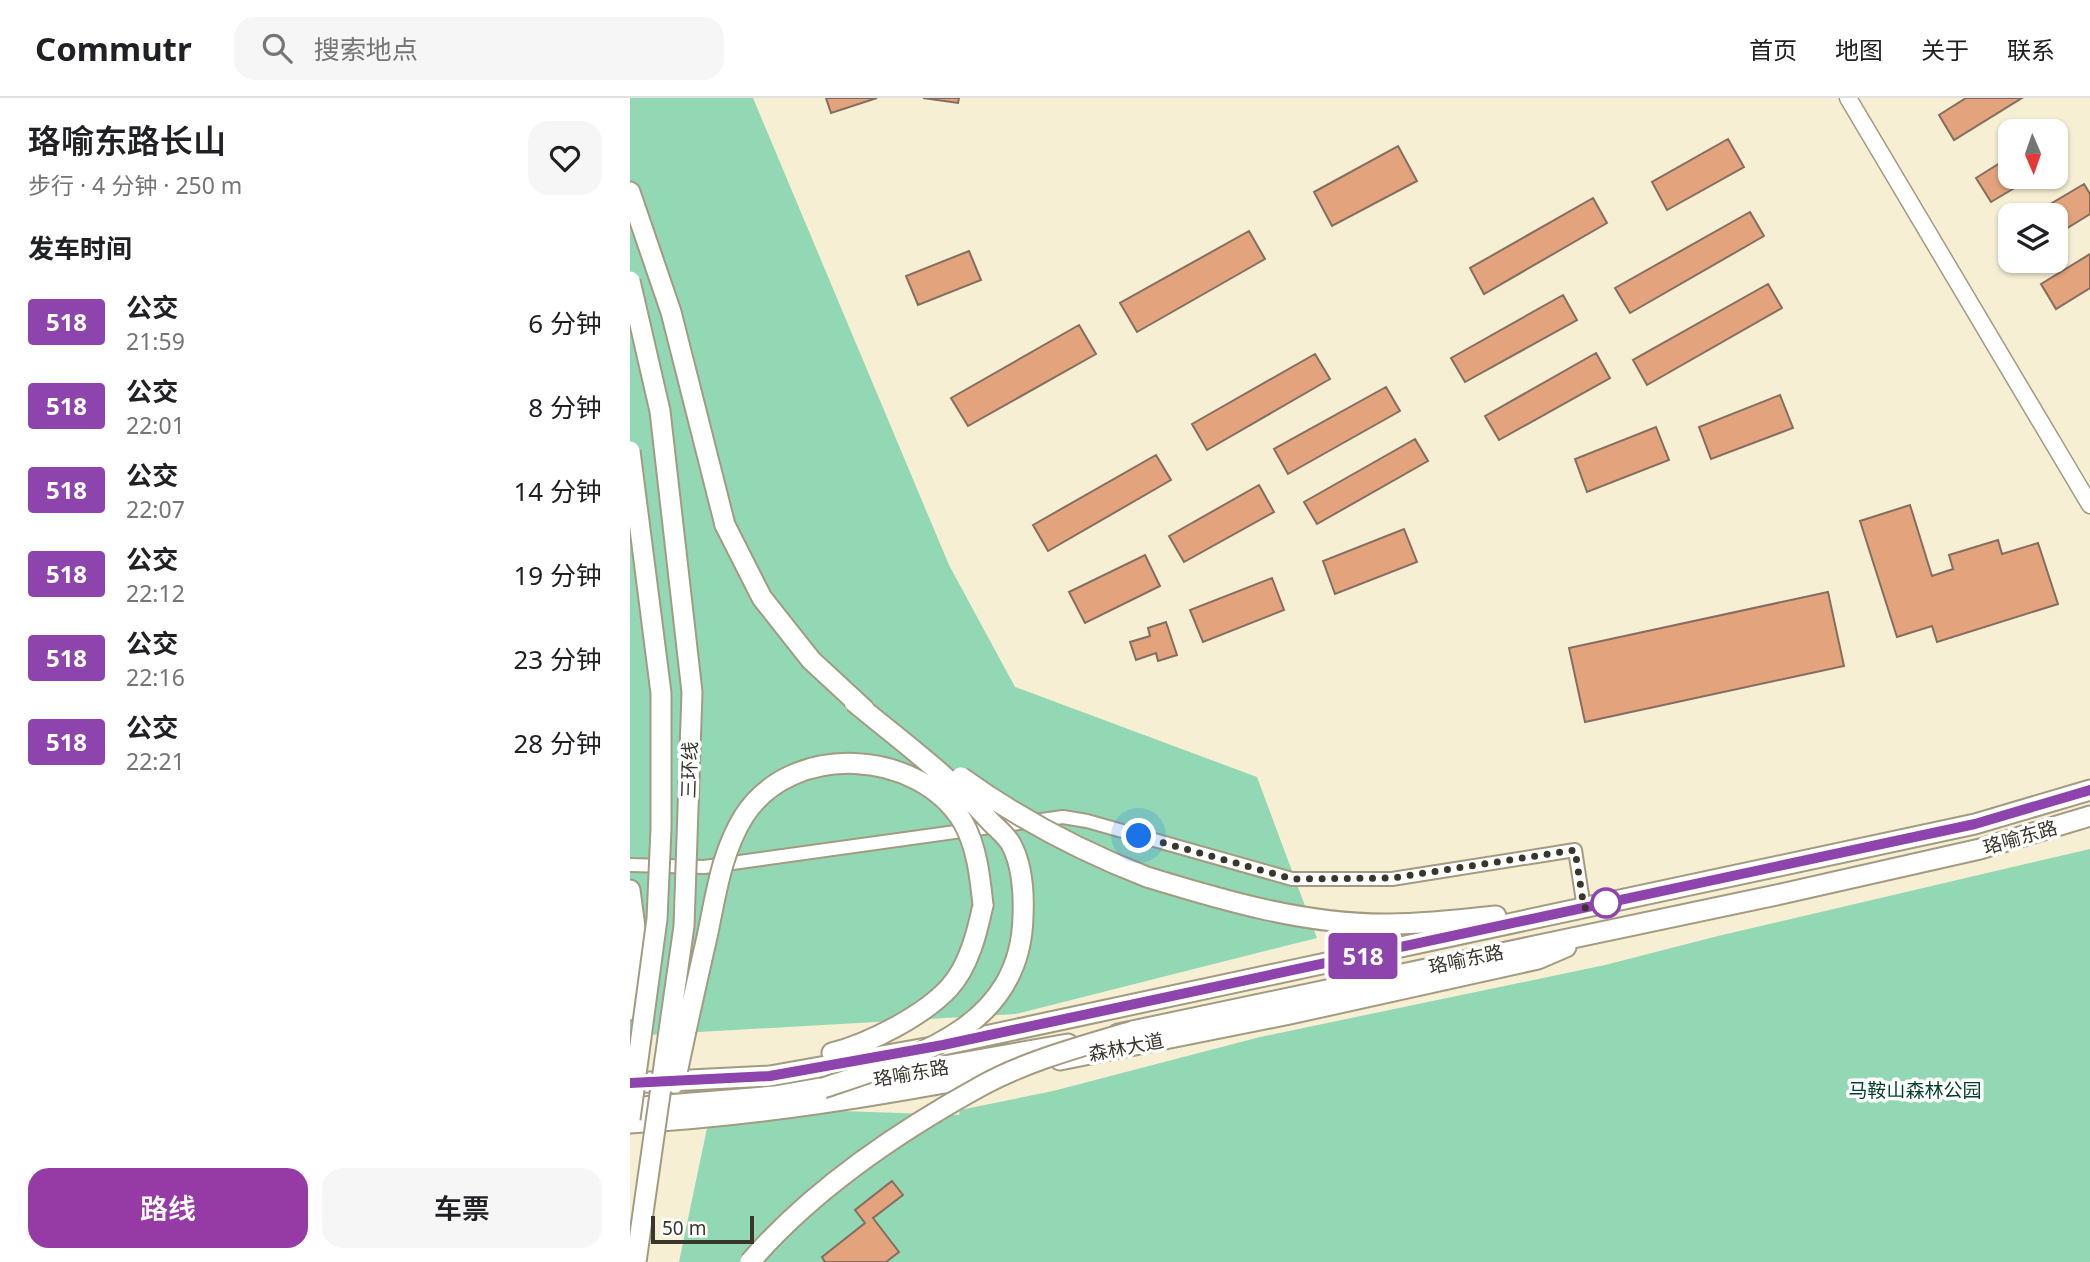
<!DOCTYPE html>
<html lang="zh">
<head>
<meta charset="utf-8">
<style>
  :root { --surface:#fff; --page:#f6f6f6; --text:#202124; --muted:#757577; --line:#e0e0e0; --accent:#963ba5 }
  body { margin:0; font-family:"Noto Sans","Noto Sans SC",sans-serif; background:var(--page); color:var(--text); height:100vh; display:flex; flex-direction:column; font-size:26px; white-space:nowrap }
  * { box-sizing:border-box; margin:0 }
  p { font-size:23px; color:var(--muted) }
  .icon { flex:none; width:38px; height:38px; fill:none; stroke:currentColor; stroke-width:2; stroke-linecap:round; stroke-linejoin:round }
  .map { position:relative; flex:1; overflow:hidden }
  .sheet { display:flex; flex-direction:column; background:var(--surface); width:630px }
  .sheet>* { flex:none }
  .badge { padding:0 14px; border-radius:5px; font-size:24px; line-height:46px }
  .needle { width:46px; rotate:178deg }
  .tools { position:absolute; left:1368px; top:21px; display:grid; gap:14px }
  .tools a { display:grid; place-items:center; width:70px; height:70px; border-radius:14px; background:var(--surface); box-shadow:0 2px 5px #0004; font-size:35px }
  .scale { position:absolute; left:21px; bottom:18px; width:103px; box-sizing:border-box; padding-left:7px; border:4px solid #39362b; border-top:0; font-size:19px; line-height:24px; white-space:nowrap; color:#39362b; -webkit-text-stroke:5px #fff; paint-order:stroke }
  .you { position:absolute; width:35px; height:35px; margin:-18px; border:5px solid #fff; border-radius:50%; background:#1a73e8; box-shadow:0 0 0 10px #1a73e833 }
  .map>.badge { position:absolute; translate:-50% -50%; box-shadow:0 0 0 4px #fff }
  h2 { padding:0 28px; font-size:26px; line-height:63px }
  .round { display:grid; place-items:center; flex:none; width:74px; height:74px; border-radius:21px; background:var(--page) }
  .head { display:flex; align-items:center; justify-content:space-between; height:119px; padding:0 28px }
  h1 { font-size:33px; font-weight:600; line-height:52px }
  .cta { display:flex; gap:14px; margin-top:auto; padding:14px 28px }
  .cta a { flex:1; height:80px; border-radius:21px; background:var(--accent); color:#fff; font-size:28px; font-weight:600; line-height:80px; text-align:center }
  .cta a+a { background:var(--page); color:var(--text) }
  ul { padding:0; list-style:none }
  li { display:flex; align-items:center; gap:21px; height:84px; padding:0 28px }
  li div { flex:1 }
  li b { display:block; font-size:26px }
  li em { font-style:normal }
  li .badge { min-width:77px; font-weight:700; text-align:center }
  header { display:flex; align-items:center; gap:42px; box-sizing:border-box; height:98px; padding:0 35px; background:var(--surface); border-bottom:2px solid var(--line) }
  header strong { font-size:33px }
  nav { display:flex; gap:38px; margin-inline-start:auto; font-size:24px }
  .search { width:490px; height:63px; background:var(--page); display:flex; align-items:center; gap:18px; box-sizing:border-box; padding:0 24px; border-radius:21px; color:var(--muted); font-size:26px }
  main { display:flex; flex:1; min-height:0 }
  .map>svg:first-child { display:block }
  .green { fill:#93d8b5 }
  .building { fill:#e2a37d; stroke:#856d60; stroke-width:2 }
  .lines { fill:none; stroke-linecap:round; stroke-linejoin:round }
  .minor-casing { stroke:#a29b82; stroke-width:16 }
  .secondary-casing { stroke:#a29b82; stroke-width:19 }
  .trunk-casing { stroke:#a29b82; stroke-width:23 }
  .minor { stroke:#fff; stroke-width:12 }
  .secondary { stroke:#fff; stroke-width:16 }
  .trunk { stroke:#fff; stroke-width:19 }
  .trunk-bridge-casing { stroke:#a29b82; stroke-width:23; stroke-linecap:butt }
  .trunk-bridge { stroke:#fff; stroke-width:19 }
  .line-casing { stroke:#fff; stroke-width:16 }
  .line { stroke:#8e44ad; stroke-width:10 }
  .walk { stroke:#39362b; stroke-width:7; stroke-dasharray:0 12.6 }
  .stop-dot { fill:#fff; stroke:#8e44ad; stroke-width:3.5 }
  .labels { text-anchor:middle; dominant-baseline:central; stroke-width:7; stroke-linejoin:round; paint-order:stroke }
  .street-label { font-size:19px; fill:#39362b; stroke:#fff }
  .park-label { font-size:19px; fill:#003e27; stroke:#fff }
</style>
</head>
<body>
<header>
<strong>Commutr</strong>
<div class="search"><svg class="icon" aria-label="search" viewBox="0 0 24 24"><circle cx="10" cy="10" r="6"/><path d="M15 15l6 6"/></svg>搜索地点</div>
<nav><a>首页</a><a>地图</a><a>关于</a><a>联系</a></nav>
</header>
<main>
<section class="sheet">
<div class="head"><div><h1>珞喻东路长山</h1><p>步行 · 4 分钟 · 250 m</p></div><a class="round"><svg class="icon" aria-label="heart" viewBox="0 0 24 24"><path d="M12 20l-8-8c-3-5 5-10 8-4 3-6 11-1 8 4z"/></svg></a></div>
<h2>发车时间</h2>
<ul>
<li><span class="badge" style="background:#8e44ad;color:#fff">518</span><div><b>公交</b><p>21:59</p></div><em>6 分钟</em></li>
<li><span class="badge" style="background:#8e44ad;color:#fff">518</span><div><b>公交</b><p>22:01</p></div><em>8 分钟</em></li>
<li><span class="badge" style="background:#8e44ad;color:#fff">518</span><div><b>公交</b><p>22:07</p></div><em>14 分钟</em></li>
<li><span class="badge" style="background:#8e44ad;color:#fff">518</span><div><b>公交</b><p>22:12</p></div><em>19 分钟</em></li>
<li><span class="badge" style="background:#8e44ad;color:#fff">518</span><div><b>公交</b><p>22:16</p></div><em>23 分钟</em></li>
<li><span class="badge" style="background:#8e44ad;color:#fff">518</span><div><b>公交</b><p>22:21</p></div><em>28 分钟</em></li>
</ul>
<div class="cta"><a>路线</a><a>车票</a></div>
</section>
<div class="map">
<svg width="1460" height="1164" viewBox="0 0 1460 1164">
  <rect width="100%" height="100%" fill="#f6efd4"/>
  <!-- green -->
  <path class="green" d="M0 0H123L319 467 385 589 627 679 687 840 386 916 0 938Z
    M1460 751V1164H49L77 1030 182 1012 329 1017 330 1012 423 993 630 939 975 867 1088 838Z"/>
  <!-- building -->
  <path class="building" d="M196 0H247L201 15Z
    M293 0H329L328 5Z
    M1336 0H1392L1324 42 1309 17Z
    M1426 40 1437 58 1426 65Z
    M1098 41 1114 69 1037 112 1022 84Z
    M768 48 787 83 702 128 684 94Z
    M1381 58V79H1403L1361 104 1346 80Z
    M1454 86 1460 96V116L1426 137V117H1402Z
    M963 100 977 125 854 196 840 170Z
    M1120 114 1134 138 1000 215 985 190Z
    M619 133 635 161 507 234 490 205Z
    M339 153 351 182 288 207 276 178Z
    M1460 156V190L1426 211 1411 186Z
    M1138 186 1152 210 1017 287 1003 262Z
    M933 197 947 222 835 284 821 260Z
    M449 227 466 256 338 328 321 300Z
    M966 255 980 280 869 342 855 318Z
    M685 256 700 281 577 352 562 326Z
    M756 289 770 313 658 376 644 351Z
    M1150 297 1163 330 1081 361 1069 329Z
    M1026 329 1039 362 957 394 945 361Z
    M785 341 798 363 687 426 674 404Z
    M526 357 541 382 418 453 403 427Z
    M629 387 644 414 554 464 539 438Z
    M1280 407 1302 478 1323 471 1319 457 1368 442 1372 456 1408 445 1428 506 1307 544 1302 528 1267 539 1230 423Z
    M774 431 787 464 705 496 693 463Z
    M515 457 530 488 455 525 439 494Z
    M642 480 654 512 573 544 560 512Z
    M1198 494 1214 568 955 624 939 550Z
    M536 524 547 557 528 563 526 555 506 562 500 544 520 538 518 530Z
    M262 1083 273 1097 243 1120 269 1154 256 1164H195L192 1159 235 1125 225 1112Z"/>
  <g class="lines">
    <!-- minor casing -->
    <g class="minor-casing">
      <path id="minor" d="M0 767 74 769 433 719 457 723 662 781H762L945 752 954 810"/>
    </g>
    <!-- secondary casing -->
    <g class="secondary-casing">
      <path id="secondary" d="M1218 0 1460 407"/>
    </g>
    <!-- trunk casing -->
    <g class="trunk-casing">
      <path id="trunk" d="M0 94 41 214 95 427
        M517 779C595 803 677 827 759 826 794 826 830 822 866 818
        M0 792 6 837 0 912
        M488 936 1151 796 1350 751 1460 718
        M202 955C238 946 293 918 319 890 339 868 347 835 353 807
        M430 962 660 916 908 861 936 849
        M0 985 140 978 313 947 1345 726 1460 692
        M0 1010 145 998 438 946
        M0 1025C126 1018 249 998 373 974"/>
    </g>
    <!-- minor -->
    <use href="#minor" class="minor"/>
    <!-- secondary -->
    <use href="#secondary" class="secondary"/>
    <!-- trunk -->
    <use href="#trunk" class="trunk"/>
    <!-- trunk-bridge casing -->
    <g class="trunk-bridge-casing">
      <path id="trunk-bridge" d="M0 183 30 313 62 594 54 828 6 1164
        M0 353 31 595V731L27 821 0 1021
        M95 427 132 500 181 562 235 612
        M331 679C388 720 452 754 517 779
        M45 985C55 936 66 887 77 839 86 797 91 755 114 718 162 643 289 651 333 724 347 749 350 779 353 807
        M193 990C283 960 391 931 393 818 394 796 392 766 381 746 376 737 366 730 359 722 319 678 270 642 224 604
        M120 1164C182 1092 269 1033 353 987 399 962 453 948 503 933"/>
    </g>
    <!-- trunk-bridge -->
    <use href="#trunk-bridge" class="trunk-bridge"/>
  </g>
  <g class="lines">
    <!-- line casing -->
    <g class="line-casing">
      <path id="line" d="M0 985 140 978 313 947 1345 726 1460 692"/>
    </g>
    <!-- line -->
    <use href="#line" class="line"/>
    <!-- walk -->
    <path class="walk" d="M509 738 663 781 762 780 945 752 954 810 976 805"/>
  </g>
  <!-- markers -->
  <circle class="stop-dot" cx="976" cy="805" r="14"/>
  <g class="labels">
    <!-- street labels -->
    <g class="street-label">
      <text transform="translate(59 672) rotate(-88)">三环线</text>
      <text transform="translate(1390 739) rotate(-16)">珞喻东路</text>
      <text transform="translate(836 861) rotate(-12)">珞喻东路</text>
      <text transform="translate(496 949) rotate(-11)">森林大道</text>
      <text transform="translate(281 975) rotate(-10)">珞喻东路</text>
    </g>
    <!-- park labels -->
    <g class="park-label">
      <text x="1285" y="992">马鞍山森林公园</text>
    </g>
  </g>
</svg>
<div class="tools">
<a><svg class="needle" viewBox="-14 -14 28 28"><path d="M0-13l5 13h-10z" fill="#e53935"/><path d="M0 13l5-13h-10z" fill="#757577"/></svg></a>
<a><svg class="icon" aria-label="layers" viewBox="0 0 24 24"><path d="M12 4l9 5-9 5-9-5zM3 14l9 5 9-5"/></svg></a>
</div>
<div class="scale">50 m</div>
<div class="you" style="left:509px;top:738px"></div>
<b class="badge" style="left:733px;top:858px;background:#8e44ad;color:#fff">518</b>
</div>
</main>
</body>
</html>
